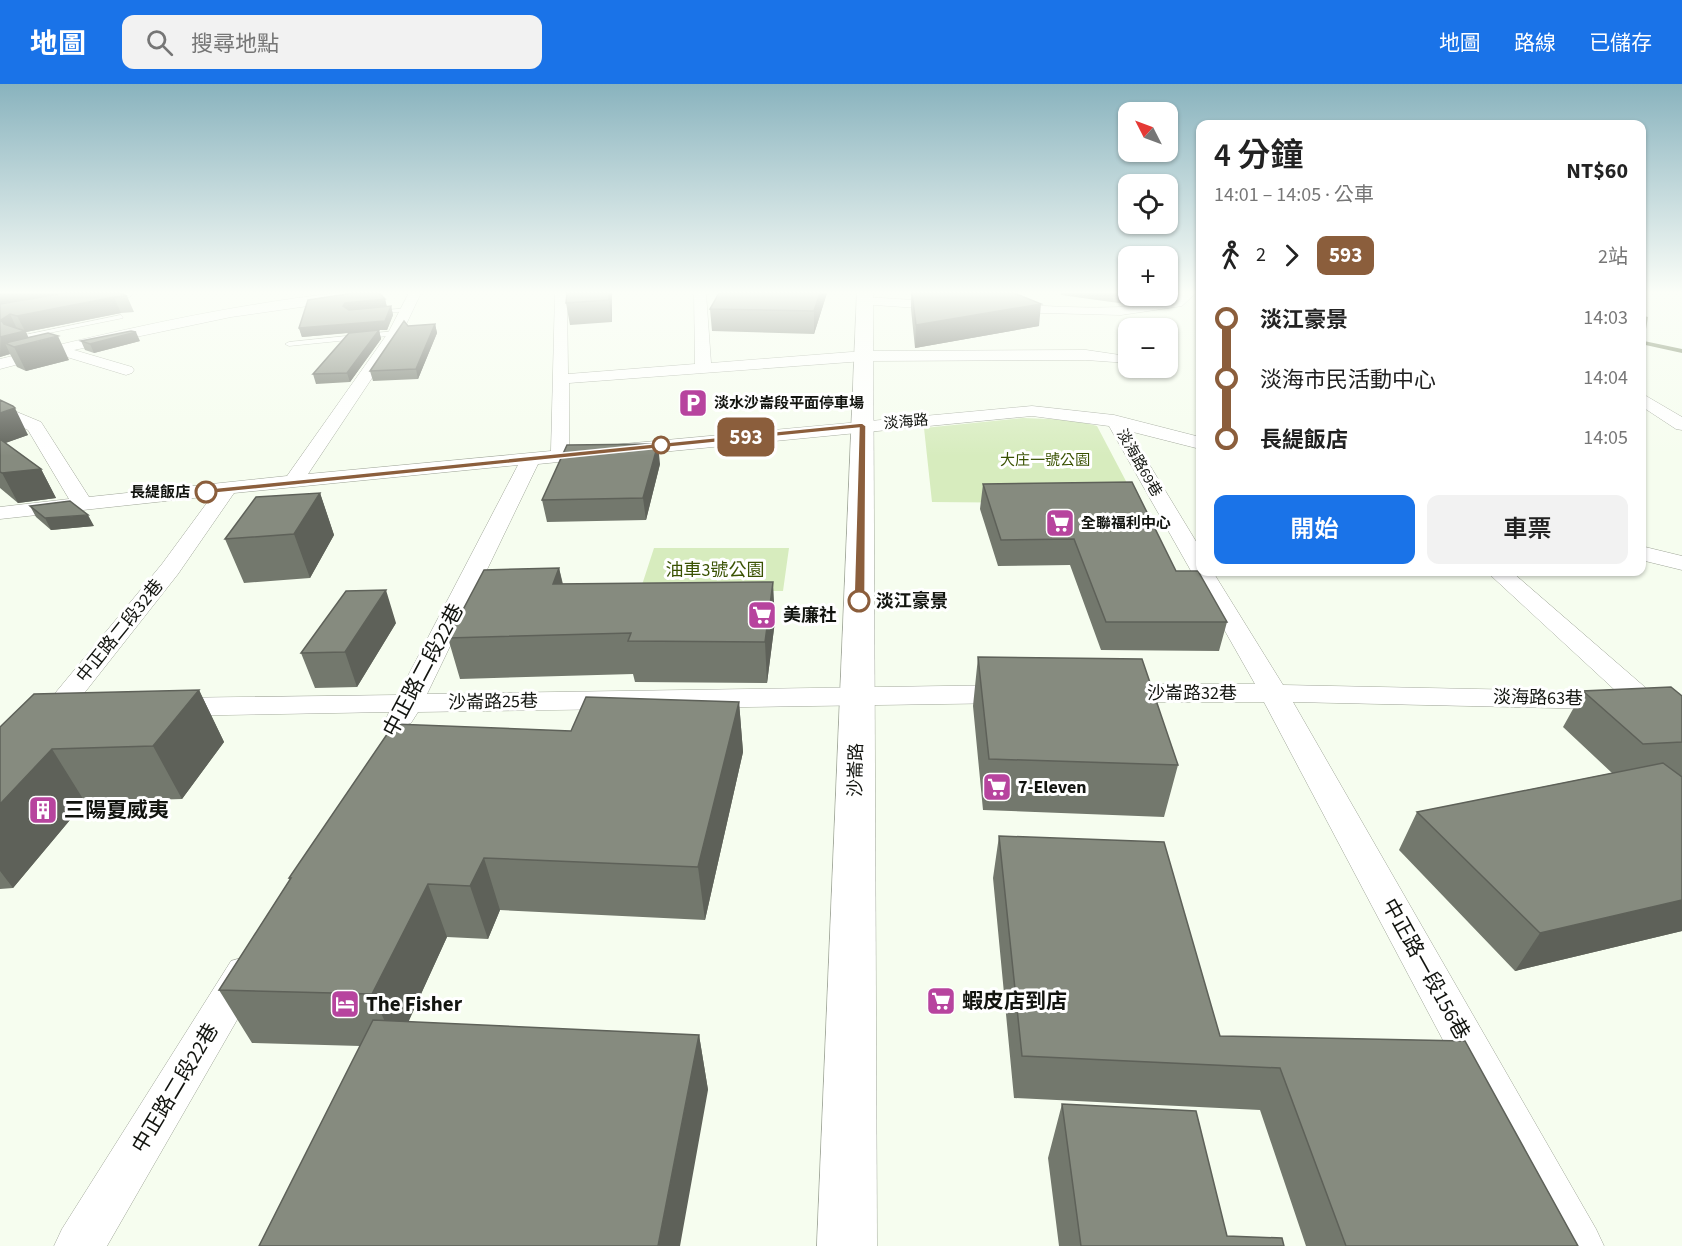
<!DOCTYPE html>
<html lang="zh-TW">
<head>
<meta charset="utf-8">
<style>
  :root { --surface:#fff; --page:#f2f2f2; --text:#222; --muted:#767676; --accent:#1a73e8 }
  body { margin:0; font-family:"Source Sans 3","Noto Sans TC",sans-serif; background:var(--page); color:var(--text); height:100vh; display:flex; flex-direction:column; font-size:22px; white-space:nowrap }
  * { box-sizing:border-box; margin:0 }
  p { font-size:20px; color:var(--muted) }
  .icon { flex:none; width:33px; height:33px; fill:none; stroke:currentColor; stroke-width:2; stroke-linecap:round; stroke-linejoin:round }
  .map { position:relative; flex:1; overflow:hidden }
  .details { position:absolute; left:1196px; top:36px; width:450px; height:456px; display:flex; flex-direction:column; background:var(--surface); border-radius:12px; box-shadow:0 2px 4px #0004 }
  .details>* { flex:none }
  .badge { padding:0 12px; border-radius:9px; font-size:21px; line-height:39px }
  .needle { width:39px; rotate:312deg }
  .buttons { position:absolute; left:1118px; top:18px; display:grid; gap:12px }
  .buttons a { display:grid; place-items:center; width:60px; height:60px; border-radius:12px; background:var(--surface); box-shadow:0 2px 4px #0004; font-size:30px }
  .map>.badge { position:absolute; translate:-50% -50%; box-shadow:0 0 0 3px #fff }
  .legs { display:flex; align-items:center; gap:9px; height:66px; padding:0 18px; font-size:20px }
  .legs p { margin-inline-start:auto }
  .overview { display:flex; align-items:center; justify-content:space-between; height:102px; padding:0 18px }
  h1 { font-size:33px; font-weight:600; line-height:45px }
  .cta { display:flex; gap:12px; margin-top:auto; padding:12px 18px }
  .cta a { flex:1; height:69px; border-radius:12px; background:var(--accent); color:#fff; font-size:24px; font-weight:600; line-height:69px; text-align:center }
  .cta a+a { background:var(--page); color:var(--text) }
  ul { padding:0 18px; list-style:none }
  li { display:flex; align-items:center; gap:21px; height:60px; font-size:22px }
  li i { display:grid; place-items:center; width:9px; height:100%; margin:0 8px; background:currentColor }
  li i::after { content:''; width:15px; height:15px; margin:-8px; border:4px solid; border-radius:50%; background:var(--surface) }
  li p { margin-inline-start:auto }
  li:first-child i { background:linear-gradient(#0000 50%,currentColor 0) }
  li:last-child i { background:linear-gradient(currentColor 50%,#0000 0) }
  header { display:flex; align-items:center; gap:36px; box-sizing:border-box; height:84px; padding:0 30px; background:var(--accent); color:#fff }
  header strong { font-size:28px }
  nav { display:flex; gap:33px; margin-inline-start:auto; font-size:21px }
  .search { width:420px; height:54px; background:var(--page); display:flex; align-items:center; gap:15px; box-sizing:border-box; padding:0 21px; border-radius:12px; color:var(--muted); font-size:22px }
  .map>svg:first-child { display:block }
  .green { fill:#d7ecbe }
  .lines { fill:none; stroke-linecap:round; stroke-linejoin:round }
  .stream { fill:#73825e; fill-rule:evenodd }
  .service-casing { stroke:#a0a699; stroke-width:1 }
  .minor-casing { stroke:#a0a699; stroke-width:1 }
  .tertiary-casing { stroke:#a0a699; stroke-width:1 }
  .service { fill:#fff; fill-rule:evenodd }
  .minor { fill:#fff; fill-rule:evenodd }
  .tertiary { fill:#fff; fill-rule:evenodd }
  .wall { fill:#73786d }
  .shaded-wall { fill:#5e6159 }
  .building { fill:#868b7f; stroke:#5e6159; stroke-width:1.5 }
  .line-1 { fill:#8b5e3c; stroke:#fff; stroke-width:1.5 }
  .stop-1-dot { fill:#fff; stroke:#8b5e3c; stroke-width:3 }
  .labels { text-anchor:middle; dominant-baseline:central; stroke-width:6; stroke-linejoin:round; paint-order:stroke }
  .far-poi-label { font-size:15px; font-weight:bold; fill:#12140f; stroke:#fff; text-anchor:start }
  .far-street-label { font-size:15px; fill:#12140f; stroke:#fff }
  .far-park-label { font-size:15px; fill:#3a5203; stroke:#fff }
  .far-stop-label { font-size:15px; font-weight:bold; fill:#12140f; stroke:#fff; text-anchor:end }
  .park-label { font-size:18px; fill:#3a5203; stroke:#fff }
  .stop-label { font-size:18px; font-weight:bold; fill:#12140f; stroke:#fff; text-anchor:start }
  .poi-label { font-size:18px; font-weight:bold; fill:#12140f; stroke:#fff; text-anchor:start }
  .street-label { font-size:18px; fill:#12140f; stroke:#fff }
  .near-street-label { font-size:21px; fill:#12140f; stroke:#fff }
  .near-poi-label { font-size:21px; font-weight:bold; fill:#12140f; stroke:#fff; text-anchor:start }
</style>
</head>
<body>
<header>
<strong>地圖</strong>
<div class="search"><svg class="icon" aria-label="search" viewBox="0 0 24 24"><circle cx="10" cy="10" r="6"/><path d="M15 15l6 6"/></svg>搜尋地點</div>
<nav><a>地圖</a><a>路線</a><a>已儲存</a></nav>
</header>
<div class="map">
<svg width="1682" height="1162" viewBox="0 0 1682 1162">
  <rect width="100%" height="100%" fill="#f6fdef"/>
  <!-- green -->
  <path class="green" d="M1023 334 1074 336 1097 342 1138 420 932 418 924 344Z
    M654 464H789L783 507H640Z"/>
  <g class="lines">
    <!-- stream -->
    <path class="stream" d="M1641 231 1648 233 1644 257 1682 265V269L1641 260Z"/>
    <!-- service casing -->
    <g class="service-casing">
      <path id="service" d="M407 224 409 227 374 230 371 228Z
        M121 231 123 234 19 255 15 253Z
        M395 247 399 249 398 251 289 262 285 260 289 258Z"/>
    </g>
    <!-- minor casing -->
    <g class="minor-casing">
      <path id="minor" d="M108 209H135L129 213 87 221 80 217 82 214Z
        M337 209H377L371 213 231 233 74 266 132 283 134 286 132 289 126 291 57 270 0 285V275C111 248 223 222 337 209Z
        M409 209H421L402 249 308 390 551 367 555 209H567L568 290 695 280 694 209H706L711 279 864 267 1086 266 1120 271 1128 268V279L1086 276 864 277 569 299V365L1032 322 1114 331 1200 353V365L1129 347 1200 464V488H1213L1283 601 1617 608 1487 488H1512L1654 611 1658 617 1654 623 1644 626 1293 618 1596 1145 1604 1162H1552L1264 618H1117L1107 615 1103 609 1107 603 1117 600H1255L1109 342 1032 332 538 380 427 610 1010 601 1020 604 1024 610 1020 616 1010 619 418 628 411 639 401 642 391 639 387 633 389 628 169 632 159 629 155 623 159 617 169 614 398 611 518 381 234 409 178 490 67 631 11 684 0 687V660L47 619 162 480 212 412 0 435V423L69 415 28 346 0 332V321L41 338 89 413 287 392 388 249Z
        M1182 209H1196L1182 222 1121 231 1003 228 996 224 1003 220C1043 221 1152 232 1182 209Z
        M865 213 947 218 954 222 947 226 860 220 858 217Z
        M1641 309 1682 333V346L1676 345 1641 322Z
        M1641 462 1682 472V486L1641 476Z
        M245 873 259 877 264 889 107 1162H54L62 1145 231 877Z"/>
    </g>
    <!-- tertiary casing -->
    <g class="tertiary-casing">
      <path id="tertiary" d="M857 209H873L877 1162H817Z"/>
    </g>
    <!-- service -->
    <use href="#service" class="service"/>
    <!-- minor -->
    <use href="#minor" class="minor"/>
    <!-- tertiary -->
    <use href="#tertiary" class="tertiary"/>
  </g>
  <!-- wall -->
  <path class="wall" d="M0 209 127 212 134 228 121 229 26 248 28 254 69 276 26 287 17 283 10 270 0 273Z
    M612 209V238L570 241 566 219Z
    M827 209 814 250 712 247 710 225Z
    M911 209H1014L1039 242 915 264 911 225Z
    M1061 209H1128L1126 220 1061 211Z
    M1167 209H1178L1172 214 1152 212H1167Z
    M385 215 387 223 391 222 393 231 387 246H379L381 255 350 298 316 300 313 290 349 249 302 253 299 244Z
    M435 240 437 249 418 295 373 297 370 287 408 242Z
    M81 257H140L94 269 85 266Z
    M0 316 28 351 5 359 41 385 56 414 18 419 0 404Z
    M660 380 646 436 547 438 542 416Z
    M983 400 1176 487 1227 538 1219 567 1101 566 1070 481 998 482 980 425Z
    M320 409 334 451 310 494 244 499 225 455Z
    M30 422 94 442 51 446 36 433Z
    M559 484 563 500 775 537 767 599 635 598 633 590 460 595 448 554Z
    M396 539 357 603 315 604 301 569Z
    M978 573 1178 681 1164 733 983 726 973 622Z
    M199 606 224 658 182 715 85 718 13 804 0 805V643Z
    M1583 607 1682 612V847L1515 887 1399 766 1417 728 1612 689 1563 643Z
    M739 618 743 668 705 836 500 826 488 855 447 853 408 938 699 951 708 1006 360 962 252 959 219 906 290 796 289 794 571 647Z
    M999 752 1220 952 1465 957 1578 1162H1306L1260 1026 1014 1014 993 794Z
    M1062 1020 1227 1152 1284 1162H1059L1048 1074Z"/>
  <!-- shaded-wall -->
  <path class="shaded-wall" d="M0 209H92L0 226Z
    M609 209H612V238L609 216Z
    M820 209H827L814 250V227Z
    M1128 209V212H1135L1126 220Z
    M1173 209H1178L1172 214Z
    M114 213 121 229 26 248 31 259 58 252 69 276 26 287 14 263 5 259 10 270 0 273 1 236 10 230 18 247H25L17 232Z
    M385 215 387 224 348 228 343 222 345 219Z
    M1041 220 1039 242 915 264 916 241Z
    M391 222 393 231 387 246H379L381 255 350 298 347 289 378 246 302 253 299 244Z
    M435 240 437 249 418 295 416 285Z
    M136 248 140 257 94 269 90 260Z
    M15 324 28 351 0 361V329Z
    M658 360 660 380 646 436 643 414Z
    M41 385 56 414 18 419 2 389Z
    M320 409 334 451 310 494 294 450Z
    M88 431 94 442 51 446 45 434Z
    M559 484 567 522 553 500Z
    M773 498 775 537 767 599 765 558Z
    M386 506 396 539 357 603 345 568Z
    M199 606 224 658 182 715 153 662Z
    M739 618 743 668 705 836 698 783Z
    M52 665 85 718 13 804 0 787V720Z
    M484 774 500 826 488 855 470 802Z
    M428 800 447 853 397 963 372 910Z
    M1682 816V847L1515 887 1540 849Z
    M699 951 708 1006 680 1162H658Z"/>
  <!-- building -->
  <path class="building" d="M65 209H120L127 212 114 213 17 232 10 230 1 236 4 240 25 247 0 253V220Z
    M354 209H379L385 215 345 219 343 222 349 226 391 222 385 237 299 244 308 216Z
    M567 209H609V216L566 219Z
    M719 209H820L814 227 710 225Z
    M912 209H1014L1041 220 916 241Z
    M404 237 408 242 435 240 416 285 370 287Z
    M379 246 347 289 313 290 349 249Z
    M131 247 136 248 90 260 81 257Z
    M48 249 58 252 14 263 5 259Z
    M0 316 13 322 15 324 0 329Z
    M0 355 41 385 2 389 0 388Z
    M658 360 643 414 542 416 567 361Z
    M1132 398 1176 487H1198L1227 538H1106L1074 455 1001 456 983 400Z
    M320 409 294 450 225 455 256 413Z
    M70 417 88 431 45 434 30 422Z
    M559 484 553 500 773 498 765 558 628 557 631 549 448 554 484 486Z
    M386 506 345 568 301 569 346 507Z
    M978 573 1142 575 1178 681 989 675Z
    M1671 603 1682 612V658L1643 660 1583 607Z
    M199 606 153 662 52 665 0 720V643L34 610Z
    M586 613 739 618 698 783 484 774 470 802 428 800 372 910 219 906 291 794H289L394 640 571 647Z
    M1663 679 1682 693V816L1540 849 1417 728Z
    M999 752 1164 758 1220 952 1465 957 1578 1162H1346L1280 984 1022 972Z
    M373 936 699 951 658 1162H259Z
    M1062 1020 1196 1027 1227 1152 1282 1154 1284 1162H1081Z"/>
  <!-- sky -->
  <linearGradient id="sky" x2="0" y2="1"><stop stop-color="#89b3be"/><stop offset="0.56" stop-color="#fbfef8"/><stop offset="1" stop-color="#fbfef8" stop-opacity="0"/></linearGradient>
  <rect width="1682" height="372" fill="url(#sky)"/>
  <!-- line-1 -->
  <path class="line-1" d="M862 339 866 342 865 517 859 520 854 517 859 344 206 410 202 408 206 405Z"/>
  <!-- icons -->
  <defs>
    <g id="parking-square" transform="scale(1.5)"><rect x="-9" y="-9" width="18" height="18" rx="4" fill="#b7449e" stroke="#fff"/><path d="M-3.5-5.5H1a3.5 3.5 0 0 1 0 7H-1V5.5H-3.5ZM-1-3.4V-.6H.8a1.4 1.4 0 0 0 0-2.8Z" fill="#fff"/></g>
    <g id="supermarket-square" transform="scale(1.5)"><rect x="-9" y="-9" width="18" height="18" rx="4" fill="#b7449e" stroke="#fff"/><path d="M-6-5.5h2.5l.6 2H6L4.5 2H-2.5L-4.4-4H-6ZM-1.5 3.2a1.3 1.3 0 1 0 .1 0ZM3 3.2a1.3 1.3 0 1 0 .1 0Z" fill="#fff"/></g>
    <g id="building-square" transform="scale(1.5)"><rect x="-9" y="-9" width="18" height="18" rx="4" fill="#b7449e" stroke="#fff"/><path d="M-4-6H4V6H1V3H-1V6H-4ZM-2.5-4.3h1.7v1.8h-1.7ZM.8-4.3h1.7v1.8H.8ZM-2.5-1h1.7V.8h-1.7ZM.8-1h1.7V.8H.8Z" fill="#fff"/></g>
    <g id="hotel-square" transform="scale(1.5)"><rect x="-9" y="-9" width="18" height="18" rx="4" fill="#b7449e" stroke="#fff"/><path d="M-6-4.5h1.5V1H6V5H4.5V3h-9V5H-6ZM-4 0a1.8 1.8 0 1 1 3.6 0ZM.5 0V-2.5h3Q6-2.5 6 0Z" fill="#fff"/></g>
  </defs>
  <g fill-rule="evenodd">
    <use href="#parking-square" x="693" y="319"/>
    <use href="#supermarket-square" x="1060" y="439"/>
    <use href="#supermarket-square" x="762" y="531"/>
    <use href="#supermarket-square" x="997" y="703"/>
    <use href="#building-square" x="43" y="726"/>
    <use href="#supermarket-square" x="941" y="917"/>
    <use href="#hotel-square" x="345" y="920"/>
  </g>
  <!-- markers -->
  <g class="stop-1-dot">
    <circle cx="661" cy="361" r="8"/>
    <circle cx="206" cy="408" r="10"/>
    <circle cx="859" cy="517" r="10"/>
  </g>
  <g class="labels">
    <!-- far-poi labels -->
    <g class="far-poi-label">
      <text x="714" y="319">淡水沙崙段平面停車場</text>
      <text x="1081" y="439">全聯福利中心</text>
    </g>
    <!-- far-street labels -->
    <g class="far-street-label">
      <text transform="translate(906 338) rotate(-5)">淡海路</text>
      <text transform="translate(1139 379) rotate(60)">淡海路69巷</text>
    </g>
    <!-- far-park labels -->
    <g class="far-park-label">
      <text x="1045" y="376">大庄一號公園</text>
    </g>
    <!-- far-stop labels -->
    <g class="far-stop-label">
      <text x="190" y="408">長緹飯店</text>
    </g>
    <!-- park labels -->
    <g class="park-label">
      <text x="715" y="486">油車3號公園</text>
    </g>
    <!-- stop labels -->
    <g class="stop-label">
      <text x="876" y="517">淡江豪景</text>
    </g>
    <!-- poi labels -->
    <g class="poi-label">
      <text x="783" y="531">美廉社</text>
      <text x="1018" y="703">7-Eleven</text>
    </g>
    <!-- street labels -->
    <g class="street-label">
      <text transform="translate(120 547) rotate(-51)">中正路二段32巷</text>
      <text x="1192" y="609">沙崙路32巷</text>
      <text transform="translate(1538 614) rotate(1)">淡海路63巷</text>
      <text transform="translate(493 618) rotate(-1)">沙崙路25巷</text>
      <text transform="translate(856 686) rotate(-89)">沙崙路</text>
    </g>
    <!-- near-street labels -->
    <g class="near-street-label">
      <text transform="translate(423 586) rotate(-62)">中正路二段22巷</text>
      <text transform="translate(1426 885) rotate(61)">中正路一段156巷</text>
      <text transform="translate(175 1004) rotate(-59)">中正路二段22巷</text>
    </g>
    <!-- near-poi labels -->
    <g class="near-poi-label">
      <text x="64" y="726">三陽夏威夷</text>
      <text x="962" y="917">蝦皮店到店</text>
      <text x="366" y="920">The Fisher</text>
    </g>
  </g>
</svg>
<div class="buttons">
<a><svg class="needle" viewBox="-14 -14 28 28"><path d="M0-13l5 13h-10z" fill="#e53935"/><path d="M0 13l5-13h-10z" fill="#767676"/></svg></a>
<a><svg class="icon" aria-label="locate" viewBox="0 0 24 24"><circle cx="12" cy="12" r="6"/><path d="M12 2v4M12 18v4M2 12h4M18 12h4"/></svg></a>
<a>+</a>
<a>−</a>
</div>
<b class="badge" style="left:746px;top:353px;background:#8b5e3c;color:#fff">593</b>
<section class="details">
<div class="overview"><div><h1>4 分鐘</h1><p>14:01 – 14:05 · 公車</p></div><b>NT$60</b></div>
<div class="legs"><svg class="icon" aria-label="walk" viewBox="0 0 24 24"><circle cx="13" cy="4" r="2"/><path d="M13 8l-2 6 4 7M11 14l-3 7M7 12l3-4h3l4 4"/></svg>2<svg class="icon" aria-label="forward" viewBox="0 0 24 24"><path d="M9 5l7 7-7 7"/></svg><b class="badge" style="background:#8b5e3c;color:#fff">593</b><p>2站</p></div>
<ul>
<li><i style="color:#8b5e3c"></i><b>淡江豪景</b><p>14:03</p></li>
<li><i style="color:#8b5e3c"></i><span>淡海市民活動中心</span><p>14:04</p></li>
<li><i style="color:#8b5e3c"></i><b>長緹飯店</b><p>14:05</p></li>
</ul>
<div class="cta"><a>開始</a><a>車票</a></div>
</section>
</div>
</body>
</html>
